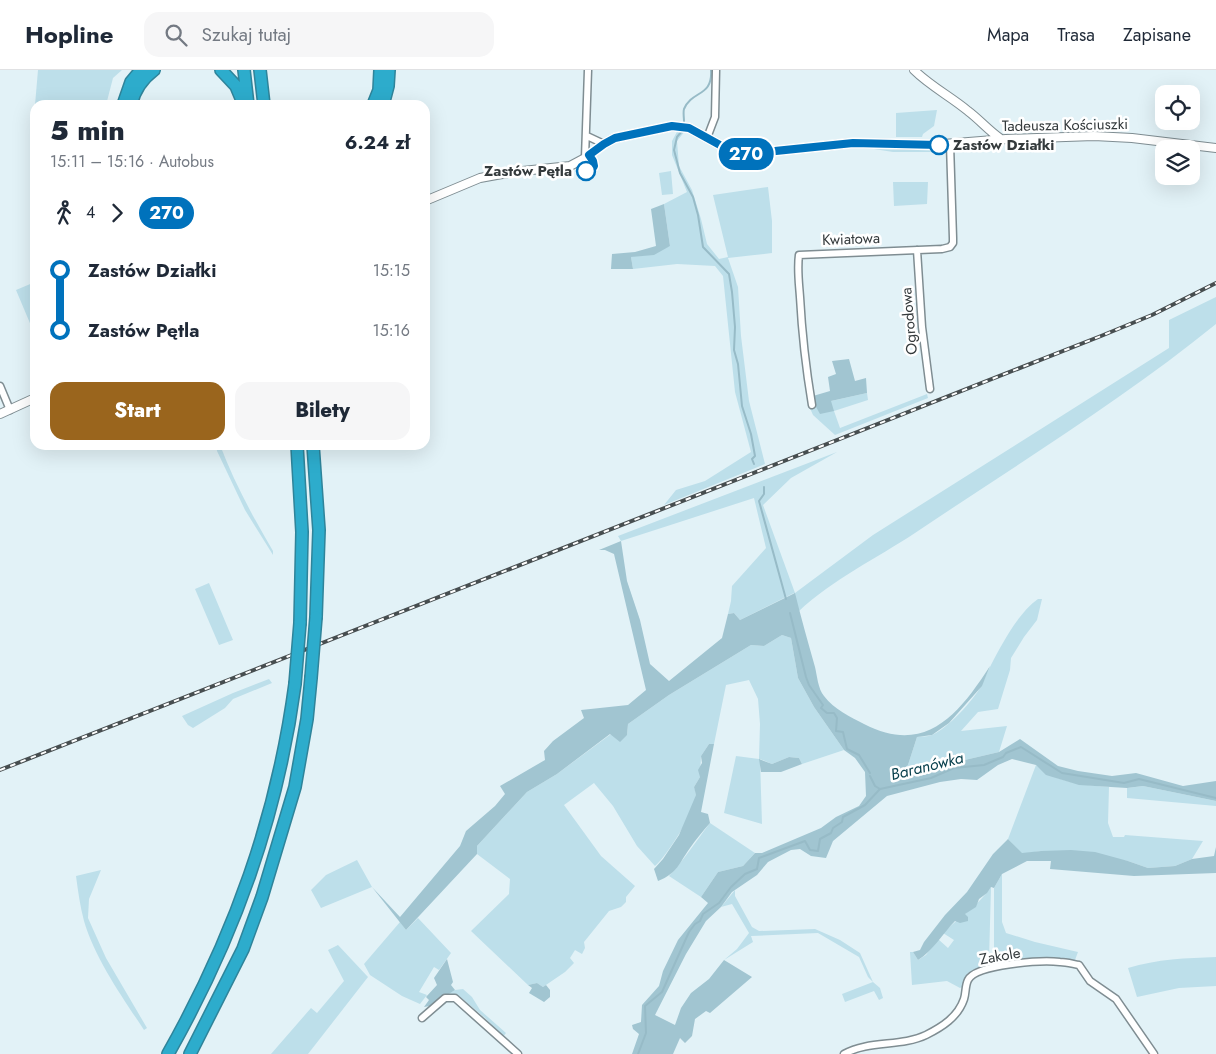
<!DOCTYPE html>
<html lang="pl">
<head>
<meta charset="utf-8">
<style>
  :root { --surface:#fff; --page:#f6f6f7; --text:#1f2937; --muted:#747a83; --line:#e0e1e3; --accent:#9a651d }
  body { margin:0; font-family:Jost,sans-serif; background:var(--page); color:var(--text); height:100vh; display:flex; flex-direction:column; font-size:19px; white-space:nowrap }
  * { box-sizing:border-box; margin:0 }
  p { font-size:16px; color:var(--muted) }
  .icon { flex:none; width:28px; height:28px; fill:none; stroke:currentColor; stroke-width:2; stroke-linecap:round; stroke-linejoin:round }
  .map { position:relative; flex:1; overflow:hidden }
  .panel { position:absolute; left:30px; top:30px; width:400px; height:350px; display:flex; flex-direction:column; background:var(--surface); border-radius:15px; box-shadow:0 5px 20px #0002 }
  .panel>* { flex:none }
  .badge { padding:0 10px; border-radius:16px; font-size:18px; line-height:32px }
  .fabs { position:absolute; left:1155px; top:15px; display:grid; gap:10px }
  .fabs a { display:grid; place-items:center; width:45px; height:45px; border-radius:10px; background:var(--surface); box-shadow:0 5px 20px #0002; font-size:25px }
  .map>.badge { position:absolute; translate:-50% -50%; box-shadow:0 0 0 2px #fff }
  .legs { display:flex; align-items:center; gap:8px; height:55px; padding:0 20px; font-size:16px }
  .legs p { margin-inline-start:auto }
  .head { display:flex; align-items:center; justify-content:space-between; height:85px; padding:0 20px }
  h1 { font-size:28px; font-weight:800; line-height:38px }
  .primary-button { display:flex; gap:10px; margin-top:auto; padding:10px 20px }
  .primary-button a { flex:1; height:58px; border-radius:15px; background:var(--accent); color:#fff; font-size:20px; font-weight:800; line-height:58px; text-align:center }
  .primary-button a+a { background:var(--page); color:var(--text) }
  ul { padding:0 20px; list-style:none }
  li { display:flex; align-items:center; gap:18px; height:60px; font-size:19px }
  li i { display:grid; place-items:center; width:8px; height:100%; margin:0 6px; background:currentColor }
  li i::after { content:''; width:12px; height:12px; margin:-6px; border:4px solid; border-radius:50%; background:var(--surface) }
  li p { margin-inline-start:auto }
  li:first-child i { background:linear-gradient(#0000 50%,currentColor 0) }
  li:last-child i { background:linear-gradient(currentColor 50%,#0000 0) }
  header { display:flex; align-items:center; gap:30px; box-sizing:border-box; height:70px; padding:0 25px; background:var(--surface); border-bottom:1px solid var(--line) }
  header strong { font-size:24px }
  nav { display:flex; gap:28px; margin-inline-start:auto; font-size:18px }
  .search { width:350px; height:45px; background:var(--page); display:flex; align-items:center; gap:12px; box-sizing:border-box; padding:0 18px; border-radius:15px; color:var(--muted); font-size:19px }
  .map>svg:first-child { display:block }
  .green { fill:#bddfea }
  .forest { fill:#a1c5d1 }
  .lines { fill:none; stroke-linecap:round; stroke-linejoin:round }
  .stream { stroke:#97bbc7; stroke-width:2 }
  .minor-casing { stroke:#7f8d92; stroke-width:9 }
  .tertiary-casing { stroke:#7f8d92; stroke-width:10 }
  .motorway-casing { stroke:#2f849a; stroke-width:14 }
  .minor { stroke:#fff; stroke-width:6 }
  .tertiary { stroke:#fff; stroke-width:8 }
  .motorway { stroke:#2daccc; stroke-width:11 }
  .rail-casing { stroke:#474e50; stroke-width:4 }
  .rail { stroke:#fff; stroke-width:2; stroke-dasharray:5.5; stroke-linecap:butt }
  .motorway-bridge-casing { stroke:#2f849a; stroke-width:14; stroke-linecap:butt }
  .motorway-bridge { stroke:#2daccc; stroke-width:11 }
  .line-1-casing { stroke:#fff; stroke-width:11 }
  .line-1 { stroke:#0072bc; stroke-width:8 }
  .stop-1-dot { fill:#fff; stroke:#0072bc; stroke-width:2.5 }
  .labels { text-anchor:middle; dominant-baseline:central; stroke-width:5; stroke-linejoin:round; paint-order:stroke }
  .street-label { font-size:15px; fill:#343a3c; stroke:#fff }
  .stop-label { font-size:15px; font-weight:bold; fill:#343a3c; stroke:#fff; text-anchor:start }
  .water-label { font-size:16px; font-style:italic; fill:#09404d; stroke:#fff }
</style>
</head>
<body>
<header>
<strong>Hopline</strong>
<div class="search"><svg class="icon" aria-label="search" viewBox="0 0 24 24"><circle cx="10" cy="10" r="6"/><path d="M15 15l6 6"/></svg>Szukaj tutaj</div>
<nav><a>Mapa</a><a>Trasa</a><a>Zapisane</a></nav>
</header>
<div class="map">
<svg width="1216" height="984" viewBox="0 0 1216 984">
  <rect width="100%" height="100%" fill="#e2f2f7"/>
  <!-- green -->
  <path class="green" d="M38 0H122L113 8 106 35H35Z
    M937 40 934 56 923 64 922 67H896V43Z
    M678 60 685 61 677 71 679 96 692 120 701 149 707 174 719 189 728 187 713 125 768 117 772 151V183L728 188 738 217 741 266 749 331 765 394 664 435 676 420 705 411 751 382 735 322 723 206 715 196 677 194 633 199 631 187 670 176 664 134 687 122 672 85V71Z
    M874 77 946 78 947 82H893L874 79Z
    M671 101 673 124 662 125 659 103Z
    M893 112H928L927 134 894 136Z
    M35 212V256L32 258 16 220Z
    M1216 227V254C1121 331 1016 395 915 463 877 488 832 510 799 541L794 523 740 550 734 543 728 544 731 531 732 516 766 478 754 428 621 471 618 466 837 382 791 408 763 435 795 523 873 465 1169 278V250Z
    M867 323 868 330 834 341 840 358 927 324 928 328 835 365 813 345 809 336Z
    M216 375H220C234 412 253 447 273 481V485L245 440 217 381Z
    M209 513 233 570 219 575 195 519Z
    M1038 529H1042L1037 550 1024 567 1011 588 1010 600 998 639 978 642 961 661 1007 656 999 682 922 700 896 708 908 695 917 667C921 666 928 667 932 665 948 658 973 631 981 616 985 609 987 602 991 595 1002 574 1019 542 1038 529Z
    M782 565 791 568 798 608 814 637 844 680 802 694 799 688 789 687 772 694 760 689 762 754 724 743 736 686 759 689 760 654 758 629 749 610 726 615 714 674H709L701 686 700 707 694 717C695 720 696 722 696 725 696 740 667 786 655 796L637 776 613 736 594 713 564 735 601 786 635 816 626 827V832L621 837 609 841 584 872 585 878 582 884 575 880 570 888 574 893 565 902 543 917 537 913 528 915 471 861 509 824 510 809 477 784V776L527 722 557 704 611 664 627 665 628 654 669 625 751 575 764 576Z
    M269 609 272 613 233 629 225 638 193 658 188 655 182 646 233 623Z
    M1036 695C1056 713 1084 715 1109 717L1108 753 1113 767H1124L1125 765 1203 771 1192 789 1175 796 1148 798 1128 791 1041 781 1022 784 1008 769Z
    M1143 716 1216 731V736L1127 728V718Z
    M710 753 755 783 743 796 718 802 701 827 669 806C684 790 696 771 710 753Z
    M357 790 372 817 321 838 311 820 326 805Z
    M101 800 89 829 88 848 106 888 147 958 144 960C123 928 95 889 84 851 80 836 78 821 76 806Z
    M1002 804V852L1006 863 1035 872 1078 882 1075 890 998 893 994 885V818Z
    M991 817 989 890 969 905 964 916 960 918 947 911 912 915 910 882H913L918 890 926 885 938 869 948 878 954 870 943 863C959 847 978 836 991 817Z
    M735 820V826L752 857 759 861 815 859 840 870 860 883 873 912 880 918 883 928 879 930 874 921 845 932 842 924 873 912 868 907 859 887 818 863 751 866 753 872 724 890 737 879 749 863 732 834 721 837Z
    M418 848 451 883 439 900 434 897 419 922 427 925 420 934 402 926 370 905 364 894 400 852 406 860Z
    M338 875 368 907 308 984H271L311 938 317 943 344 911 328 880Z
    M1216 887V916L1179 918 1137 927 1128 898C1157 889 1187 888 1216 887Z
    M463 919 472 927 480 940 506 963 503 967 485 948 458 925 456 927 448 924 455 920Z"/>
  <!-- forest -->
  <path class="forest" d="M664 134 670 176 654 185 631 187 633 199H611L612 184 635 182 656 176 651 139Z
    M849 289 855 311 866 308 867 323 831 331 834 341 820 344 815 335 813 326 830 321 828 307 836 304 832 291Z
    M621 471 627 511 640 550 650 594 669 611 722 568 728 544 734 543 740 550 795 523C801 548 808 572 815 597 817 605 818 619 824 626 834 639 850 647 864 654 926 686 959 644 990 596L982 616 949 653 932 665 917 667 908 695 897 708 922 700 999 682 1020 669 1058 696 1078 701 1112 706 1136 703 1183 716 1216 711V731L1143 716 1127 718 1079 715 1046 705 1036 695 1012 689 998 695 977 710 961 709 940 712 887 726 833 771 826 788 811 786 800 779 791 780 768 792 757 805 732 822 721 837 706 851 686 884 655 945 675 955 681 938 691 923 709 909 724 890 752 907 710 943 706 941 695 949 692 966 685 973 680 968 673 984H632L639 964 633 959 632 955 641 952 642 935 659 916 663 901 678 870 708 833 701 827 718 802 743 796 755 783H762L821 758 836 747 859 736 866 726 865 702 855 688 844 680 814 637 798 608 791 568 782 565 764 576 751 575 669 625 628 654 627 665 620 672 610 664 557 704 527 722 477 776V784L406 860 372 817 400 847 460 776 466 761 495 736 505 724 500 716 545 690 544 681 553 671 584 648 581 640 628 635 646 620 614 484 605 480H599Z
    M709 674H714L701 742 708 744 710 753C703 761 696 769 690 778 679 793 678 803 658 811L654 799 663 789 679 765 696 725 694 717 700 707 698 700 702 693 701 686Z
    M789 687 799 688 802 694 781 702H761L759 689 772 694Z
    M1008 769 1022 783 1041 781 1071 780 1095 782 1128 791 1148 798 1175 796 1192 789 1214 786 1216 777V803L1134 806 1050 799 1051 791H1027L1002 804 994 818 991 817 987 823 979 829 976 837 965 844 968 847V851L960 853 955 851C943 863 933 881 918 890L913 882 920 880 924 872 945 845 967 822 993 784Z
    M447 889 453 912 451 915 455 920 430 936 424 937 429 930 426 927 437 915 434 908Z
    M537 913 543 917 546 915 550 920V927L544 932 529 923 532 918 528 915Z"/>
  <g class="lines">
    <!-- stream -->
    <path class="stream" d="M684 51C684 48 683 42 684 39 692 20 713 27 711 0
      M682 61 677 67 674 80 680 103 693 127 698 145 703 177 729 204 732 222 735 257 734 280 738 294 742 336 751 364 755 386 752 389 754 394
      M764 417V424L759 431 786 529
      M790 543 806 607 809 615 823 635 821 638 827 643H834L837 648 836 661 843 662 847 679 859 685 870 703
      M870 706 875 716 880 719
      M638 984 646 963 645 936 662 922 689 862 695 854 700 851 703 844 719 833 731 817 745 804 757 799 759 788 805 771 810 780 818 781 820 769 831 763 833 758 842 752 843 747 865 735 880 719 931 708 954 698 984 695 1003 687 1006 683 1021 677 1062 703 1124 713 1139 709 1216 728"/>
    <!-- minor casing -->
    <g class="minor-casing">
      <path id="minor" d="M587 66 604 74
        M707 68 715 47 716 0
        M585 88 588 0
        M917 180 922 257 930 319
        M0 316 10 340
        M812 335C806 299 802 264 800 227 799 213 797 199 799 185L942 179 950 177 953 173V168L950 74
        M422 948 445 928H455L518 984
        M844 984C869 970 901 977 926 965 942 957 958 947 964 929 966 923 965 916 968 910 976 894 1042 890 1060 892 1066 892 1073 894 1079 895L1090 911 1116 929 1154 984"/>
    </g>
    <!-- tertiary casing -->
    <g class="tertiary-casing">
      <path id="tertiary" d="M914 0C930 16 950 26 968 41 980 50 989 61 1001 69
        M425 131 480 108 513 102 570 96 585 88 604 74 615 68 672 56 689 58 729 80 746 84 853 73 931 75 1006 69 1094 66 1132 68 1216 78
        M0 344 35 328"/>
    </g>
    <!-- motorway casing -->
    <g class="motorway-casing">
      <path id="motorway" d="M221 0 236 16 244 35
        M244 0 248 35
        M260 0 264 35
        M123 35 131 12 141 0
        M131 35C134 21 142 9 154 0
        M373 35 379 20 380 0
        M383 35 388 16 389 0
        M297 375 302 462 300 553
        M313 375 319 460 316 547
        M168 984C234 867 277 748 295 614
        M190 984 243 879 262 827 295 717 307 649 311 608"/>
    </g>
    <!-- minor -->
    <use href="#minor" class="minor"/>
    <!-- tertiary -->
    <use href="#tertiary" class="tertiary"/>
    <!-- motorway -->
    <use href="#motorway" class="motorway"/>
    <!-- rail casing -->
    <g class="rail-casing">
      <path id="rail" d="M0 700 1101 266 1152 245 1216 213"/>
    </g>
    <!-- rail -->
    <use href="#rail" class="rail"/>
    <!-- motorway-bridge casing -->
    <g class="motorway-bridge-casing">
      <path id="motorway-bridge" d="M311 608 316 547
        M295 614 300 553"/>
    </g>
    <!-- motorway-bridge -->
    <use href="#motorway-bridge" class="motorway-bridge"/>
  </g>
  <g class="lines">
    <!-- line-1 casing -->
    <g class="line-1-casing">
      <path id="line-1" d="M586 101 590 102 594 96 593 91 589 85 604 74 615 68 672 56 689 58 729 80 746 84 853 73 939 75"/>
    </g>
    <!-- line-1 -->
    <use href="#line-1" class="line-1"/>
  </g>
  <!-- markers -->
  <g class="stop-1-dot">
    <circle cx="939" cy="75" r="9"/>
    <circle cx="586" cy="101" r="9"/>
  </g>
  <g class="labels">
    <!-- street labels -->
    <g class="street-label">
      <text transform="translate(1065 55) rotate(-1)">Tadeusza Kościuszki</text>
      <text transform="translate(851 169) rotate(-2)">Kwiatowa</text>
      <text transform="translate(909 251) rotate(-95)">Ogrodowa</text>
      <text transform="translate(1000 886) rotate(-10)">Zakole</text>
    </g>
    <!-- stop labels -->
    <g class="stop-label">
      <text x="953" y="75">Zastów Działki</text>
      <text x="572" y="101" text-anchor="end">Zastów Pętla</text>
    </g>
    <!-- water labels -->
    <g class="water-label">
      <text transform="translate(927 696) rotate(-14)">Baranówka</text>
    </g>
  </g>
</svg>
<div class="fabs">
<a><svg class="icon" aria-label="locate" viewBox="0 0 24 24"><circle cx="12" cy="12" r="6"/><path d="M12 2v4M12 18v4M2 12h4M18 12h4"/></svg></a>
<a><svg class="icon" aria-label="layers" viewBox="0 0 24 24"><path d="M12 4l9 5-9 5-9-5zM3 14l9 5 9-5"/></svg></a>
</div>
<b class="badge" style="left:746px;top:84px;background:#0072bc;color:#fff">270</b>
<section class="panel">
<div class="head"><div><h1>5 min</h1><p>15:11 – 15:16 · Autobus</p></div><b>6.24 zł</b></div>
<div class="legs"><svg class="icon" aria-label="walk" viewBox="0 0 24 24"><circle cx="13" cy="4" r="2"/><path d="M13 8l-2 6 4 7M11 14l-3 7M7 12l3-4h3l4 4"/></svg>4<svg class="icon" aria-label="forward" viewBox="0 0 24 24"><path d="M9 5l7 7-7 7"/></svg><b class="badge" style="background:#0072bc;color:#fff">270</b></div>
<ul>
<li><i style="color:#0072bc"></i><b>Zastów Działki</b><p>15:15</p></li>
<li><i style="color:#0072bc"></i><b>Zastów Pętla</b><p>15:16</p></li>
</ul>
<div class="primary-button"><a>Start</a><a>Bilety</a></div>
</section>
</div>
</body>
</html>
